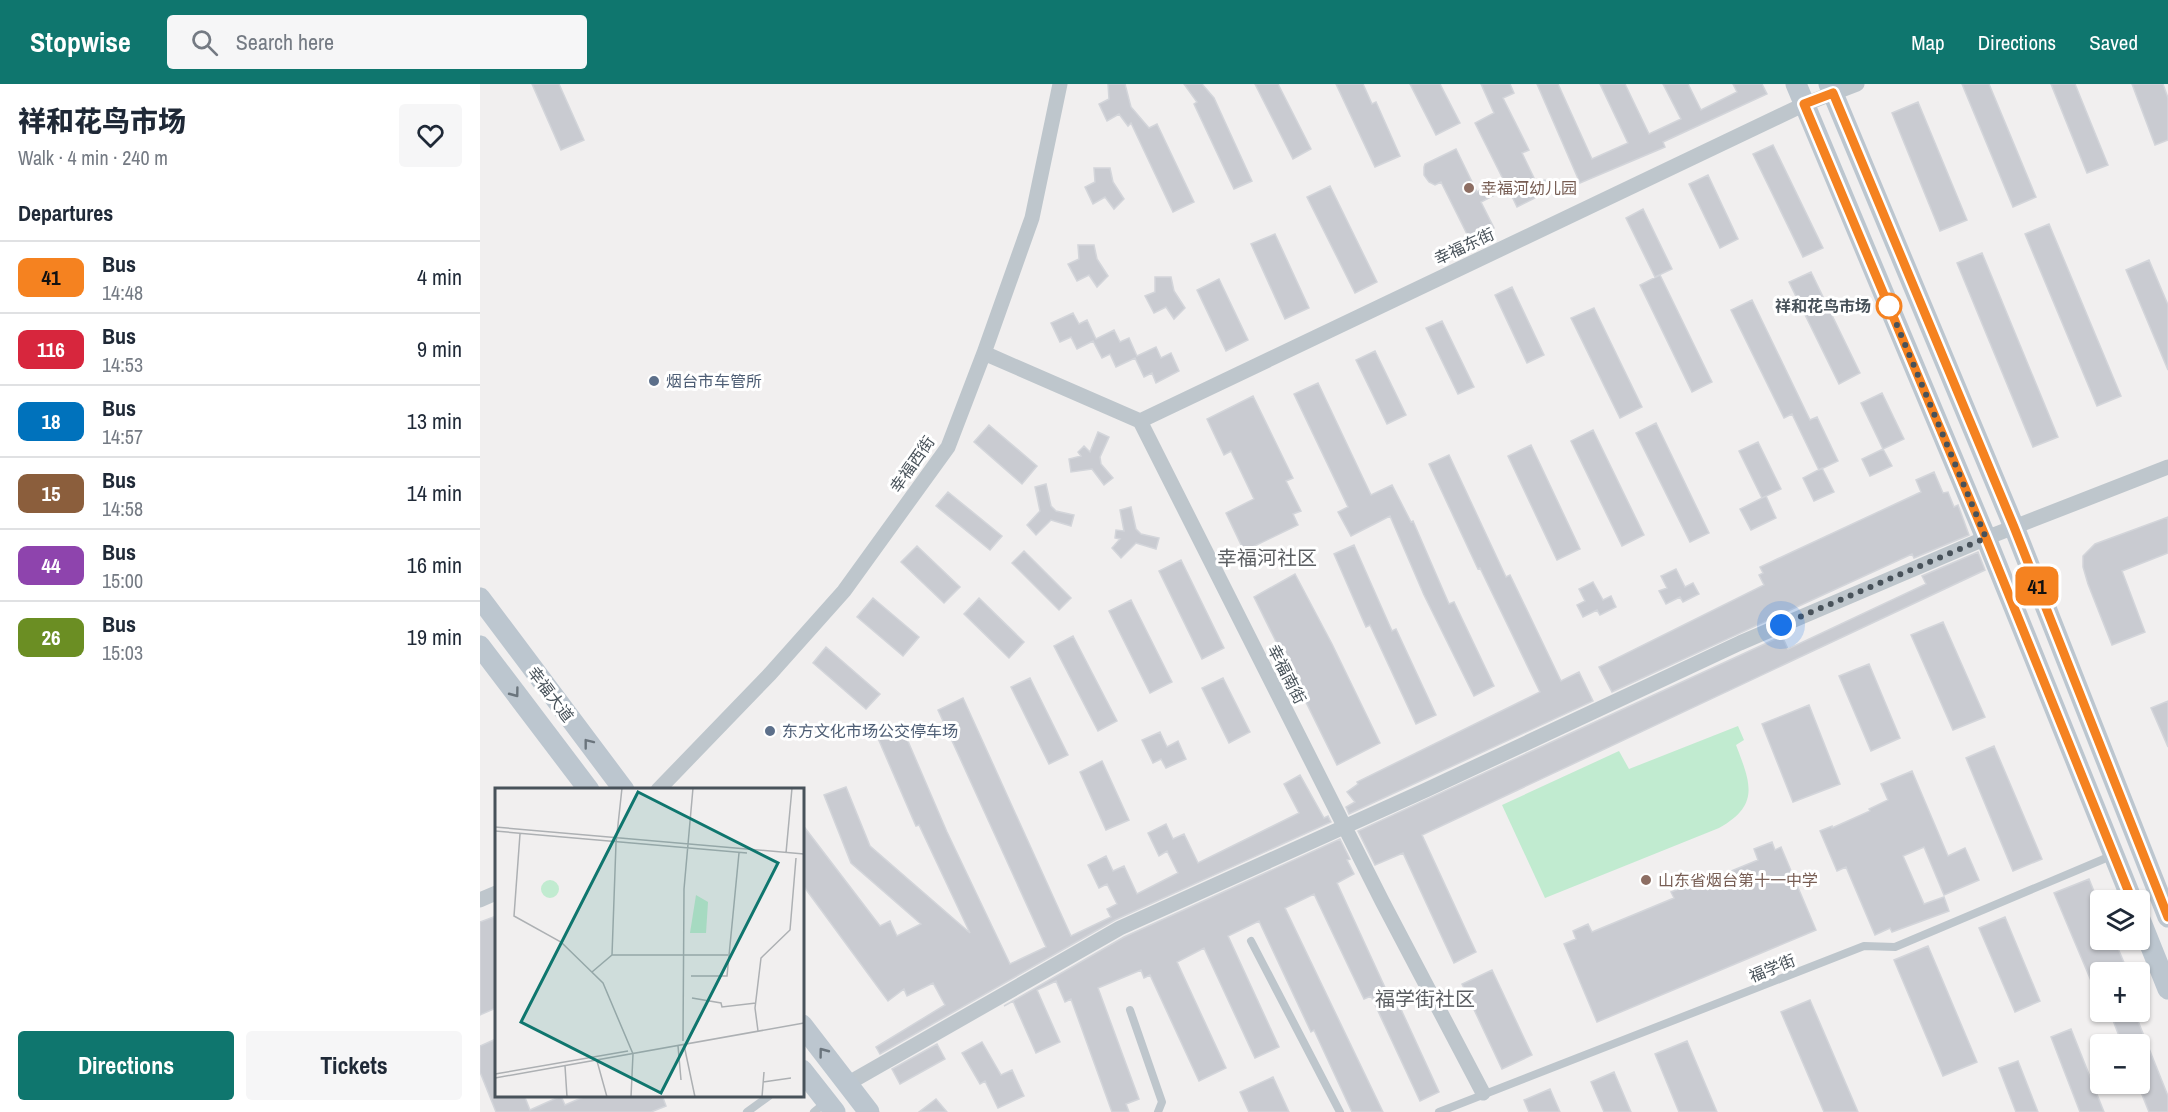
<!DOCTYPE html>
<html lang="en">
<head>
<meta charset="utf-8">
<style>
  :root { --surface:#fff; --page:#f6f6f7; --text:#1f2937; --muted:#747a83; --line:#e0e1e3; --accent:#0f766e }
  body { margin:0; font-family:"Archivo Narrow","Noto Sans SC",sans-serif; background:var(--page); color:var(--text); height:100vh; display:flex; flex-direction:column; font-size:22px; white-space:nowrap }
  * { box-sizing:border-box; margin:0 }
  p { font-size:20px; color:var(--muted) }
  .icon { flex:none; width:33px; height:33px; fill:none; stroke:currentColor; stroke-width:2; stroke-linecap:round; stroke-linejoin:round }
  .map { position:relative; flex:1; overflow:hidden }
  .drawer { display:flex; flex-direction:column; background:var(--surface); width:480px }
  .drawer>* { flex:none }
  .badge { padding:0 12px; border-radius:9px; font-size:21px; line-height:39px }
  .buttons { position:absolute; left:1610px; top:806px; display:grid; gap:12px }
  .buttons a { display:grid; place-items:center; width:60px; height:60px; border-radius:6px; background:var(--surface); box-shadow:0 2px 4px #0004; font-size:30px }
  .you { position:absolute; width:30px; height:30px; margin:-15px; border:4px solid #fff; border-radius:50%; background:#1a73e8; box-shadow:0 0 0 9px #1a73e833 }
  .map>.badge { position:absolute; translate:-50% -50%; box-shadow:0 0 0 3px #fff }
  h2 { padding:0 18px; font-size:22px; line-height:54px }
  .round { display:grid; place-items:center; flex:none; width:63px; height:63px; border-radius:6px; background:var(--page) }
  .overview { display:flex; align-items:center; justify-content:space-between; height:102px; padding:0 18px }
  h1 { font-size:28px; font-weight:800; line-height:45px }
  .button { display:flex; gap:12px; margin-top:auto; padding:12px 18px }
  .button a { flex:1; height:69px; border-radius:6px; background:var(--accent); color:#fff; font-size:24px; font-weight:800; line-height:69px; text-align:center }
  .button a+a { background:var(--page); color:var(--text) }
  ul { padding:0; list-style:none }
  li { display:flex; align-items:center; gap:18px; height:72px; padding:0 18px; border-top:2px solid var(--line) }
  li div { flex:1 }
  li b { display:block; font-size:22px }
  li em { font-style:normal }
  li .badge { min-width:66px; font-weight:700; text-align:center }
  header { display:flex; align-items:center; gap:36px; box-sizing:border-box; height:84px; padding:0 30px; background:var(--accent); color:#fff }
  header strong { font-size:28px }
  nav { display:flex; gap:33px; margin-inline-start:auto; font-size:21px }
  .search { width:420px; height:54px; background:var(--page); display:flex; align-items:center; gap:15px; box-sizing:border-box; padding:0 21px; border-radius:6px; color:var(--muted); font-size:22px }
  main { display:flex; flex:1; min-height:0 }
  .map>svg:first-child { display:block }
  .green { fill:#c1ebd0 }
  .building { fill:#c9cbd1; stroke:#d3d5da; stroke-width:1.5 }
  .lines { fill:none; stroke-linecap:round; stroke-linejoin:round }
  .lane { stroke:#bec6cc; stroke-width:8 }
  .street { stroke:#bec6cc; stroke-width:15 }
  .secondary { stroke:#bcc6cf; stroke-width:21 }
  .oneway { stroke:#6b757d }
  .line-casing { stroke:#fff; stroke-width:14 }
  .line { stroke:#f58220; stroke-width:9 }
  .walk { stroke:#48525a; stroke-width:6; stroke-dasharray:0 10.8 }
  .education-dot { fill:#8d6e63; stroke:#fff; stroke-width:2 }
  .stop-dot { fill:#fff; stroke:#f58220; stroke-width:3 }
  .service-dot { fill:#5c6f8a; stroke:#fff; stroke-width:2 }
  .labels { text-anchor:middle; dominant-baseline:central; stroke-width:6; stroke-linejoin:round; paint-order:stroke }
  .education-label { font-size:16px; fill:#785e54; stroke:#fff; text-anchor:start }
  .street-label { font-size:16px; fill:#48525a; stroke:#fff }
  .stop-label { font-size:16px; font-weight:bold; fill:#48525a; stroke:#fff; text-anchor:end }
  .service-label { font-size:16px; fill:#4e5e75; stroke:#fff; text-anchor:start }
  .quarter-label { font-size:20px; fill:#5c5f63; stroke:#fff }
  .inset-road { fill:none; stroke:#adb0b3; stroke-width:1.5 }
  .view { fill:#0f766e; fill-opacity:0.15; stroke:#0f766e; stroke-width:3 }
  .inset-edge { fill:none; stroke:#48525a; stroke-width:3 }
</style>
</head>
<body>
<header>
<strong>Stopwise</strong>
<div class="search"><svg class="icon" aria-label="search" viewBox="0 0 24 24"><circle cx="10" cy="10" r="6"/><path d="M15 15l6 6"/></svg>Search here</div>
<nav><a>Map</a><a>Directions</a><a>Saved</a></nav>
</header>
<main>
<section class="drawer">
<div class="overview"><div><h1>祥和花鸟市场</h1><p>Walk · 4 min · 240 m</p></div><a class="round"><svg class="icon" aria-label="heart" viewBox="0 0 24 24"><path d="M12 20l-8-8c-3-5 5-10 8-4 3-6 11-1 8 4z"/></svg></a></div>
<h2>Departures</h2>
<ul>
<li><span class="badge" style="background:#f58220;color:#111">41</span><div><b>Bus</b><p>14:48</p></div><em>4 min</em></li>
<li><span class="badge" style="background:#d7263d;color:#fff">116</span><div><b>Bus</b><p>14:53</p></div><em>9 min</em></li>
<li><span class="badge" style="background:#0072bc;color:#fff">18</span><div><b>Bus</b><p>14:57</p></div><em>13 min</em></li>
<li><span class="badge" style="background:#8b5e3c;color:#fff">15</span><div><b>Bus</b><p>14:58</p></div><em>14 min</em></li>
<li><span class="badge" style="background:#8e44ad;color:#fff">44</span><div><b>Bus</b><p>15:00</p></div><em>16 min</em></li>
<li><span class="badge" style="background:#6b8e23;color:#fff">26</span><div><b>Bus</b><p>15:03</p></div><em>19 min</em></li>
</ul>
<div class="button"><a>Directions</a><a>Tickets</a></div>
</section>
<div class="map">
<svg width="1688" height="1028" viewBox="0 0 1688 1028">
  <rect width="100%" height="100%" fill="#f1efef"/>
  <!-- green -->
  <path class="green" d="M1258 642 1264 656 1256 661C1270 698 1281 721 1239 744L1065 814 1022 721 1139 667 1149 685Z"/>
  <!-- building -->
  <path class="building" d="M52 0H79L104 56 81 66Z
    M628 0H645L651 23 669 44 677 40 714 118 693 128 651 39 648 42 639 30 627 37 619 20 629 15Z
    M704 0H722L734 14 772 97 754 105 714 20 717 18Z
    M775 0H798L831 65 813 75Z
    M856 0H883L892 20 896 18 920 72 895 83Z
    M930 0H960L980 39 956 51Z
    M1001 0H1030L1034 9 1023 14 1049 66 1042 69 1056 98 1065 96 1071 106 1037 123 1028 104 1001 118 1014 144 990 156 961 98 955 101 949 98 944 91V83L945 80 976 65 997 108 1023 95 995 39 1014 29Z
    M1057 0H1078L1112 75 1148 59 1120 0H1145L1169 50 1201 35 1183 0H1208L1221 26 1257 8 1253 0H1282L1287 10 1183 58 1185 63 1100 99Z
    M1482 0H1509L1556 113 1533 123Z
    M1571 0H1595L1628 81 1607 89Z
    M1652 0H1683L1688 14V56L1675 61Z
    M1438 18 1487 136 1460 147 1412 29Z
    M1293 61 1343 164 1323 173 1273 70Z
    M614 84H630L633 98 644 115 634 125 625 113 613 120 605 103 615 98Z
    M1228 91 1258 155 1240 164 1209 100Z
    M850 102 897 198 875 209 827 113Z
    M1163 125 1192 185 1175 193 1146 134Z
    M1569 140 1641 312 1617 322 1545 150Z
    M795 150 829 224 805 235 771 160Z
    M598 161H614L617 175 628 192 617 203 609 191 597 197 588 180 599 175Z
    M1502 169 1578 353 1553 363 1477 179Z
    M1669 176 1688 221V286L1646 186Z
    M1331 188 1380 289 1359 300 1309 198Z
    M1180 191 1232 298 1212 308 1160 201Z
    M675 193H691L694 207 705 224 694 235 686 223 674 229 665 212 675 208Z
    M739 195 768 256 746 267 717 206Z
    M1032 203 1064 271 1047 279 1015 211Z
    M1272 216 1330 336 1337 333 1358 377 1339 386 1312 330 1304 334 1251 226Z
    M1114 224 1162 323 1140 334 1091 234Z
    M593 229 599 240 607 236 616 255 634 246 640 258 649 254 657 272 676 263 681 274 691 269 699 287 676 299 672 289 664 293 655 274 636 283 630 270 622 274 613 257 597 265 591 253 580 258 571 239Z
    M962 237 994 303 978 310 946 244Z
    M895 267 926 331 907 340 876 276Z
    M838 299 891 411 912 401 931 438 933 437 969 520 974 518 1014 602 994 612 944 511 910 432 871 452 858 428 868 423 814 310Z
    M1402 309 1424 355 1403 365 1381 319Z
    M773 312 813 394 806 397 821 427 813 430 818 441 764 467 746 429 774 415 751 367 744 371 727 335Z
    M1176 339 1229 449 1210 458 1156 349Z
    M509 341 557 382 542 400 494 358Z
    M1113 346 1164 451 1142 462 1091 357Z
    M618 348 629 353 620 373 621 380 633 394 624 401 612 385 591 388 589 375 601 372 598 368 604 362 610 368Z
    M1278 358 1301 405 1282 414 1259 367Z
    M1051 361 1100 465 1077 476 1028 372Z
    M1403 365 1412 382 1390 392 1382 375Z
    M969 371 1026 493 1030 491 1081 597 1099 588 1113 617 869 730 866 723 875 718 867 708 878 700 877 698 1060 608 1000 484 998 485 949 380Z
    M1342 384 1354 408 1334 417 1323 394Z
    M1454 388 1463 409 1468 408 1474 423 1478 421 1489 451 1434 474 1432 470 1132 608 1119 583 1284 501 1279 491 1283 489 1280 483 1441 408 1436 396Z
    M566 400 571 422 576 427 594 431 591 442 571 436 556 451 547 441 560 427 555 403Z
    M468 408 522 452 510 466 456 422Z
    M1286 412 1296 434 1271 446 1260 425Z
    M651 423 656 445 661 450 679 454 676 465 656 459 641 474 632 464 640 455 635 454 636 446 644 447 640 426Z
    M1688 433V469L1642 487 1665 548 1632 561 1608 500 1603 483V472L1615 460Z
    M874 461 912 547 916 545 956 631 936 640 890 541 886 543 854 470Z
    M437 462 480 503 464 519 421 478Z
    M544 467 591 514 579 526 532 479Z
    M1498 468 1505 486 942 751 996 868 974 879 923 769 895 781 878 747 1302 552 1308 565 1446 500 1442 492Z
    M701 476 744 564 722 575 679 487Z
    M1196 485 1205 503 1213 499 1219 510 1203 518 1200 513 1186 520 1179 507 1187 504 1181 492Z
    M815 490 852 560 900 659 857 681 774 513Z
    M1113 498 1123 516 1131 512 1136 523 1120 531 1117 526 1103 533 1097 521 1105 517 1099 505Z
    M393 514 439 553 423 572 377 533Z
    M499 514 544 558 529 574 484 530Z
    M651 516 692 598 670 609 629 527Z
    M1463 538 1505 633 1473 646 1431 551Z
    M593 552 637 637 618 647 574 562Z
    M346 563 400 610 386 625 333 579Z
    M1389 580 1420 654 1391 667 1359 592Z
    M550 594 588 671 569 680 531 603Z
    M743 594 770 648 749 659 722 604Z
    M483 614 591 852 631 833 627 825 637 820 627 800 619 804 608 781 626 772 633 787 644 782 657 810 698 789 687 767 679 772 668 749 686 740 693 755 704 750 718 779 819 729 804 700 820 691 844 734 848 732 851 738 635 836 400 970 396 963 465 921 453 899 427 912 424 905 408 917 322 800V740L400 842 410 837 417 852 441 840 371 779 344 711 366 703 390 762 490 849 439 741 436 742 397 652 421 641 467 748 530 880 566 863 458 626Z
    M1688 617V663L1671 624Z
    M1329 621 1360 700 1313 718 1282 640Z
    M680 648 687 663 698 657 706 675 686 684 681 675 673 679 662 656Z
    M1514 662 1562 775 1533 787 1486 674Z
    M622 677 649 736 626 746 600 688Z
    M1432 687 1468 772 1485 764 1499 796 1464 811 1444 763 1423 772 1444 820 1464 813 1469 827 1412 848 1410 844 1395 851 1366 783 1357 787 1340 747 1352 742V744L1390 727 1389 725 1408 716 1401 700Z
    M860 755 870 775 867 776 874 790 857 799 914 923 919 921 959 1008 940 1017 891 912 884 915 834 810 805 824 903 1028H872L834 946 831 948 779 837 748 852 799 963 775 974 724 864 697 878 746 984 719 997 670 891 664 894 661 886 618 904 659 1015 646 1020 649 1028H632L591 915 585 918 576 897 557 906 580 958 556 969 533 917 524 922 644 853Z
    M1292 758 1295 766 1301 763 1336 846 1117 938 1084 860 1096 855 1093 847 1108 840 1112 848 1194 814 1191 808 1209 801 1210 804 1278 776 1274 765Z
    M1609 795 1620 822V855H1634L1648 888H1620V918L1574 809Z
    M16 832V924L0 931V838Z
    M1525 833 1560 917 1535 928 1499 844Z
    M1448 862 1497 978 1463 992 1414 876Z
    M1012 886 1052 971 1022 985 982 900Z
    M1330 916 1378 1028H1344L1301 928Z
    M1642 927H1654L1688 1012V1028H1669L1659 1003V960H1642L1631 931Z
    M1591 945 1624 1028H1600L1571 953Z
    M16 955V1011H44L50 1026 81 1012 85 1021 108 1011H182L186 1022 171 1028H16L0 988V962Z
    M1207 957 1237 1028H1199L1175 970Z
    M502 958 521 991 532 986 544 1012 518 1024 505 997 500 1000 482 969Z
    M457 960 465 975 420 1000 412 985Z
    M1538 977 1558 1028H1536L1519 984Z
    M1134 988 1151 1028H1124L1111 998Z
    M793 993 809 1028H769L760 1008Z
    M1070 1005 1080 1028H1049L1044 1016Z
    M456 1015 467 1028H439Z"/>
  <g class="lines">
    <!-- lane -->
    <path class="lane" d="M771 857 860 1028
      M650 926 682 1018 678 1028
      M267 1028 289 1012
      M334 1028 346 1018
      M959 1028 1384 862 1415 863 1631 772"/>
    <!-- street -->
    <path class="street" d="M504 269 660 337 902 817 1003 1009
      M660 337 1325 20 1377 0
      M178 706 290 590 364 507 468 363 504 269 552 134 580 0
      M0 816 16 809
      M367 1000 640 844 946 706 1260 559 1506 454 1688 383"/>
    <!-- secondary -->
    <path class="secondary" d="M1316 0 1506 454 1652 816
      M1349 0 1534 443 1688 833
      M0 514 144 706
      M0 562 109 706
      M1659 833 1688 905
      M322 941 389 1028
      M322 986 355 1028"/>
  </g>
  <!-- one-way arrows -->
  <defs><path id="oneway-chevron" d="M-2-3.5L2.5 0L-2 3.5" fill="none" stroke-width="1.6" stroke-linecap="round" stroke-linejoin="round" transform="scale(1.5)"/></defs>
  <g class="oneway">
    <use href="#oneway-chevron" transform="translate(35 609) rotate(53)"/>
    <use href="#oneway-chevron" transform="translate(108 659) rotate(-128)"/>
    <use href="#oneway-chevron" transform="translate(343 968) rotate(-127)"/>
  </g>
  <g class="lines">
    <!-- line casing -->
    <g class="line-casing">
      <path id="line" d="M1652 816 1506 454 1324 20 1353 9 1534 443 1688 833"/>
    </g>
    <!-- line -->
    <use href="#line" class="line"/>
    <!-- walk -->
    <path class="walk" d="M1301 541 1506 454 1406 215 1409 222"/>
  </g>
  <!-- markers -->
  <g class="education-dot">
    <circle cx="989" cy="104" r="6"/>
    <circle cx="1166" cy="796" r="6"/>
  </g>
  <circle class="stop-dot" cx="1409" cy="222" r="12"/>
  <g class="service-dot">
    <circle cx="174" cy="297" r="6"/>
    <circle cx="290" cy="647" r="6"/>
  </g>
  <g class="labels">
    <!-- education labels -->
    <g class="education-label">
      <text x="1001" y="104">幸福河幼儿园</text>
      <text x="1178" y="796">山东省烟台第十一中学</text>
    </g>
    <!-- street labels -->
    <g class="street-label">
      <text transform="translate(984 162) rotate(-25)">幸福东街</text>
      <text transform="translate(432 380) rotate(-55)">幸福西街</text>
      <text transform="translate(807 590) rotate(63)">幸福南街</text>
      <text transform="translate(71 610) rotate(53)">幸福大道</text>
      <text transform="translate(1292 884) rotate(-22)">福学街</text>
    </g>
    <!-- stop labels -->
    <g class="stop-label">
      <text x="1391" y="222">祥和花鸟市场</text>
    </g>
    <!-- service labels -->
    <g class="service-label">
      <text x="186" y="297">烟台市车管所</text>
      <text x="302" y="647">东方文化市场公交停车场</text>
    </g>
    <!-- quarter labels -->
    <g class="quarter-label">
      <text x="787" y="473">幸福河社区</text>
      <text x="945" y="914">福学街社区</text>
    </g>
  </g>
  <!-- overview -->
  <g transform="translate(15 704)">
    <rect width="309" height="309" fill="#f1efef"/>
    <path d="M46 101a9 9 0 1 1 18 0a9 9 0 1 1-18 0ZM201 107 213 114 211 145H195Z" fill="#c1ebd0"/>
    <path class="inset-road" d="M0 39 309 66M0 43 252 65M25 46 19 128 66 154 108 195 138 266 136 309M291 65 297 0M117 167 121 55 127 0M97 184 117 167H233M196 188H232L244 65M197 210 226 215 227 219 261 215M263 243 260 220 266 170 295 142 301 70M188 253 189 101 198 0M189 257 200 309M183 258 186 292M102 273 112 309M70 278 72 309M0 286 133 263M0 290 309 235M268 294 296 290M267 309 269 284"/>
    <path class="view" d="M143 4 283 75 166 305 26 234Z"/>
    <rect width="309" height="309" class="inset-edge"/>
  </g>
</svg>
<div class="buttons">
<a><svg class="icon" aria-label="layers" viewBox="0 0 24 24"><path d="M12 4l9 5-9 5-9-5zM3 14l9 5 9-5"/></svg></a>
<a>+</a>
<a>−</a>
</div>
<div class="you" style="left:1301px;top:541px"></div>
<b class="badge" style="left:1557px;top:502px;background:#f58220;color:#111">41</b>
</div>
</main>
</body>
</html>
